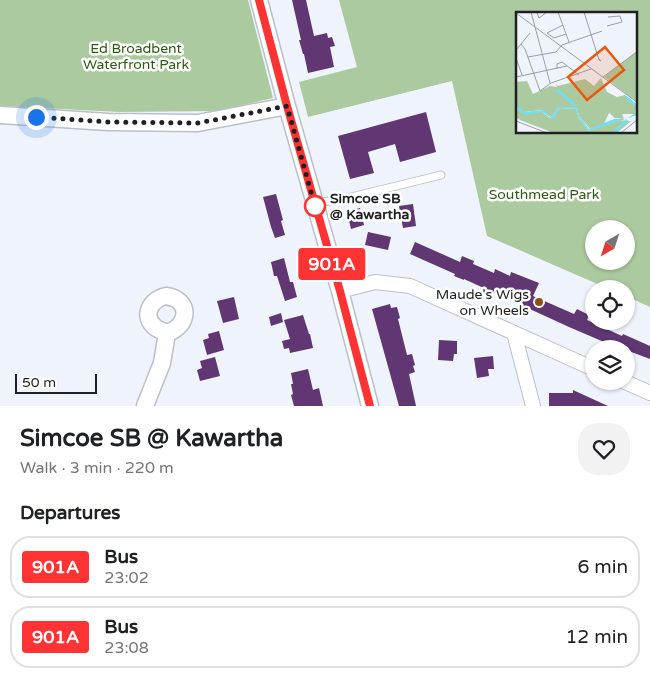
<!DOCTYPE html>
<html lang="en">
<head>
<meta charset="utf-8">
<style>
  :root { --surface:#fff; --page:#f2f2f2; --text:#202124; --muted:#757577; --line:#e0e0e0 }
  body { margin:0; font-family:"Varela Round",sans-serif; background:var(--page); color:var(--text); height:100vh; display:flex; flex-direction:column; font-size:19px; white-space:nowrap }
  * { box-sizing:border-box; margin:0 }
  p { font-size:16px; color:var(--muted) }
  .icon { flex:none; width:28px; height:28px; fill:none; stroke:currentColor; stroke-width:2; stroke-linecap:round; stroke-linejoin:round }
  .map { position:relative; height:406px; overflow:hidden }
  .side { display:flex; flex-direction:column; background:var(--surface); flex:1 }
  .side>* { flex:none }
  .badge { padding:0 10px; border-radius:4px; font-size:18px; line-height:32px }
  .needle { width:32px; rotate:219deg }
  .fabs { position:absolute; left:585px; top:220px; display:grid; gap:10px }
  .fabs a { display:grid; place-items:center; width:50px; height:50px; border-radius:50%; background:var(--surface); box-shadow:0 1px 4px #0004; font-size:25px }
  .scale { position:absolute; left:15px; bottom:12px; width:82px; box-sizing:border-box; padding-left:5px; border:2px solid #1e2023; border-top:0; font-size:14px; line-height:18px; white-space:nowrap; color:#1e2023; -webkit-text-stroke:4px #fff; paint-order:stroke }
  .you { position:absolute; width:25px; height:25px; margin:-12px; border:4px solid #fff; border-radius:50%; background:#1a73e8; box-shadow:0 0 0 8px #1a73e833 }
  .map>.badge { position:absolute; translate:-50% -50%; box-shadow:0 0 0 2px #fff }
  h2 { padding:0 20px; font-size:19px; line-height:45px }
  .round { display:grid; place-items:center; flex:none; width:52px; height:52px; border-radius:20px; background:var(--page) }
  .headline { display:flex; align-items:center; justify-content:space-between; height:85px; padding:0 20px }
  h1 { font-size:24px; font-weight:700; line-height:38px }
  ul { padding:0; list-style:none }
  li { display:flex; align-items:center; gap:15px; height:62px; margin:0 10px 8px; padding:0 10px; border:2px solid var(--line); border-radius:20px }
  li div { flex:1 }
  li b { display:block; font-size:19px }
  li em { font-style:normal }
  li .badge { min-width:55px; font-weight:700; text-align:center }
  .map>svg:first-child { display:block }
  .green { fill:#acca9f; fill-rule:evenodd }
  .building { fill:#603673 }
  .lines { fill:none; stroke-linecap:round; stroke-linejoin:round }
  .service-casing { stroke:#bbc0c8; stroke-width:9 }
  .minor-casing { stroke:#bbc0c8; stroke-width:16 }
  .tertiary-casing { stroke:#bbc0c8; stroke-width:19 }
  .service { stroke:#fff; stroke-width:7 }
  .minor { stroke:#fff; stroke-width:14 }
  .tertiary { stroke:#fff; stroke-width:16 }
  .line-casing { stroke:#fff; stroke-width:11 }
  .line { stroke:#f33; stroke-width:8 }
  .walk { stroke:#1e2023; stroke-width:5; stroke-dasharray:0 9 }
  .stop-dot { fill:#fff; stroke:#f33; stroke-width:2.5 }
  .poi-dot { fill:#8e5112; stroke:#fff; stroke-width:2 }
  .labels { text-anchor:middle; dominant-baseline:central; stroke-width:5; stroke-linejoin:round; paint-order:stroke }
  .park-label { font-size:14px; fill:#2d5a13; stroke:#fff }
  .stop-label { font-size:14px; font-weight:bold; fill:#1e2023; stroke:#fff; text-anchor:start }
  .poi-label { font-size:14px; fill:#1e2023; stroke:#fff; text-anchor:end }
  .inset-river { fill:none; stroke:#6fe0fb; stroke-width:2.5 }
  .inset-road { fill:none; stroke:#9b9fa5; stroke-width:1 }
  .view { fill:#e8590c; fill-opacity:0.15; stroke:#e8590c; stroke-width:2.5 }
  .inset-edge { fill:none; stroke:#1e2023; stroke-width:2.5 }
</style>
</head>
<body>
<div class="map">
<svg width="650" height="406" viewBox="0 0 650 406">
  <rect width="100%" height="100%" fill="#eff4fc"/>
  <!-- green -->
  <path class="green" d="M0 0H248L273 98 218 111 120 112 0 106Z
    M339 0H650V307L626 296V289H609L487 236 452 81 308 117 299 82 357 67ZM518 14H636V132H518ZM594 229H626V261H594Z"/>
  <!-- building -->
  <path class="building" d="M292 0H306L314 36 327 33 328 38 332 37 335 46 330 47 334 67 308 73 304 54H303L299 40H301Z
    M426 112 436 152 400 162 395 144 368 152 374 173 350 179 338 136Z
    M276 194 283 220 281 221 285 235 275 238 271 227 263 197Z
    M413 204 416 226 403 228 399 206Z
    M360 208 364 225 351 229 347 212Z
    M368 232 391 237 388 250 365 245Z
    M415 242 460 262 462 256 474 261 473 264 494 273 495 269 510 276 511 272 539 283 533 296 574 314 577 309 589 315 587 320 622 336 623 334 650 346V359L626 350V349H623L612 344 611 345 569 327 464 279V280L454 276 455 274 410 254Z
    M284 258 290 282H293L297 297 285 301 277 276H274L271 262Z
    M234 297 239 319 223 323 217 301Z
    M390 304 391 308 397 307 400 318 398 319 407 355 412 354 415 365 413 366 415 372 409 374 416 406H399L372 309Z
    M281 313 283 322 271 326 269 317Z
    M303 315 309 334H310L313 348 290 353 289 348 284 349 282 341 290 339 284 320Z
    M219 331 224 350 207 355 203 340 209 338 208 334Z
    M439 340 457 341V354H454L453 361 438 360Z
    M493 356 494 369H488L489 376 477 378 474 358Z
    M215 357 220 376 200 381 197 370 202 368 200 361Z
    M308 369 313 390 319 388 323 406H294L291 395 293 394 291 384H293L291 373Z
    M573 390 608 406H549V393H573Z"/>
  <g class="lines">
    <!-- service casing -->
    <g class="service-casing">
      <path id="service" d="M315 203 343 199 441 175"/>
    </g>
    <!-- minor casing -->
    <g class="minor-casing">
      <path id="minor" d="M340 291 375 282 410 286 594 369
        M514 333 533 406
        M623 381 650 393"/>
    </g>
    <!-- tertiary casing -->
    <g class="tertiary-casing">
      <path id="tertiary" d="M259 0 287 106 340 291 370 406
        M0 115 108 122 198 123 287 106
        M166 296C191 299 190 326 167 333 163 331 158 330 155 327 141 316 151 299 166 296Z
        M145 406 162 363 167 333"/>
    </g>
    <!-- service -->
    <use href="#service" class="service"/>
    <!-- minor -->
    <use href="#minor" class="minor"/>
    <!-- tertiary -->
    <use href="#tertiary" class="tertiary"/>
  </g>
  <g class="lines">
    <!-- line casing -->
    <g class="line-casing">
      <path id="line" d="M259 0 287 106 340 291 370 406"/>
    </g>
    <!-- line -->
    <use href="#line" class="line"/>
    <!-- walk -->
    <path class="walk" d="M36 117 108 122 198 123 287 106 315 206"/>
  </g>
  <!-- markers -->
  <circle class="stop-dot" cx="315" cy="206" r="10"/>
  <circle class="poi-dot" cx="539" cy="302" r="5"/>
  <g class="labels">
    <!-- park labels -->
    <g class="park-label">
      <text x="136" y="48">Ed Broadbent<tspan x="136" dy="16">Waterfront Park</tspan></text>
      <text x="544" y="194">Southmead Park</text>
    </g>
    <!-- stop labels -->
    <g class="stop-label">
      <text x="330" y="198">Simcoe SB<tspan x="330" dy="16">@ Kawartha</tspan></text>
    </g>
    <!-- poi labels -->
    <g class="poi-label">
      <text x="529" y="294">Maude's Wigs<tspan x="529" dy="16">on Wheels</tspan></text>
    </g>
  </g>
  <!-- overview -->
  <g transform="translate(516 12)">
    <rect width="121" height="121" fill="#eff4fc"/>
    <path d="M121 39V90L88 65ZM85 66 91 80 101 85 109 83 121 93 119 102H106L108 107 99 106 93 101 88 112 74 117 63 104 61 95H42L36 105 26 98 8 100 0 94V70L11 69 17 82 34 74 41 75 40 72 42 74 69 67 78 74ZM2 95 6 101 26 100 34 106 38 105 44 96 60 97 63 107 73 119 99 108 115 109 101 121H38L4 108 0 105Z" fill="#acca9f"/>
    <path d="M0 94H3L8 100 27 98 36 105 42 95H61L63 104 73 117 98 107H110L121 100V103L73 119 63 107 60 97 44 96 38 106H35L26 100 8 103Z" fill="#6fe0fb"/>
    <path class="inset-river" d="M41 78 59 93M110 85 122 95M98 121 111 108"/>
    <path class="inset-road" d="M15 0 34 71M42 0 53 30M68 0 83 48 85 49 83 47M0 1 122 91M21 1 23 6 31 0M47 13 31 21 38 26 50 22M91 14 106 10 104 4 92 5M5 32 9 37 24 79 35 71 75 57M0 38 14 21M12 45 40 40 46 33 86 19M0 46 6 63M41 57V52L46 50 63 63M0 65 51 54M87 65 122 39M0 109 31 121M105 121 122 107"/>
    <path class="view" d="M89 35 108 58 71 88 52 65Z"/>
    <rect width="121" height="121" class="inset-edge"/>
  </g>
</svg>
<div class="fabs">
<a><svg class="needle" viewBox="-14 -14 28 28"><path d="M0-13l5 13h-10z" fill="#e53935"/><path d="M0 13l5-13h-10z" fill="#757577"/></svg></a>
<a><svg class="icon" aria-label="locate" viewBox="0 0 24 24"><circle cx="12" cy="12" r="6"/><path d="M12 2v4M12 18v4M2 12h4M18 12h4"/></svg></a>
<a><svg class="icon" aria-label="layers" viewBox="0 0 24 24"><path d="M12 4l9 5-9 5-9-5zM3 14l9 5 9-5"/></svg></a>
</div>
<div class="scale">50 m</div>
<div class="you" style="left:36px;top:117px"></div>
<b class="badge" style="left:332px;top:264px;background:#f33;color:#fff">901A</b>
</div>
<section class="side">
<div class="headline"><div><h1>Simcoe SB @ Kawartha</h1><p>Walk · 3 min · 220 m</p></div><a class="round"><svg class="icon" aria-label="heart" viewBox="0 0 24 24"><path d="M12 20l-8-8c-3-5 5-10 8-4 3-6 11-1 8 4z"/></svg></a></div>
<h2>Departures</h2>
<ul>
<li><span class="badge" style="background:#f33;color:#fff">901A</span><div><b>Bus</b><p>23:02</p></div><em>6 min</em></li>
<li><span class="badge" style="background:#f33;color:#fff">901A</span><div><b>Bus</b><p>23:08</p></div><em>12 min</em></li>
</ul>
</section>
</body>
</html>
